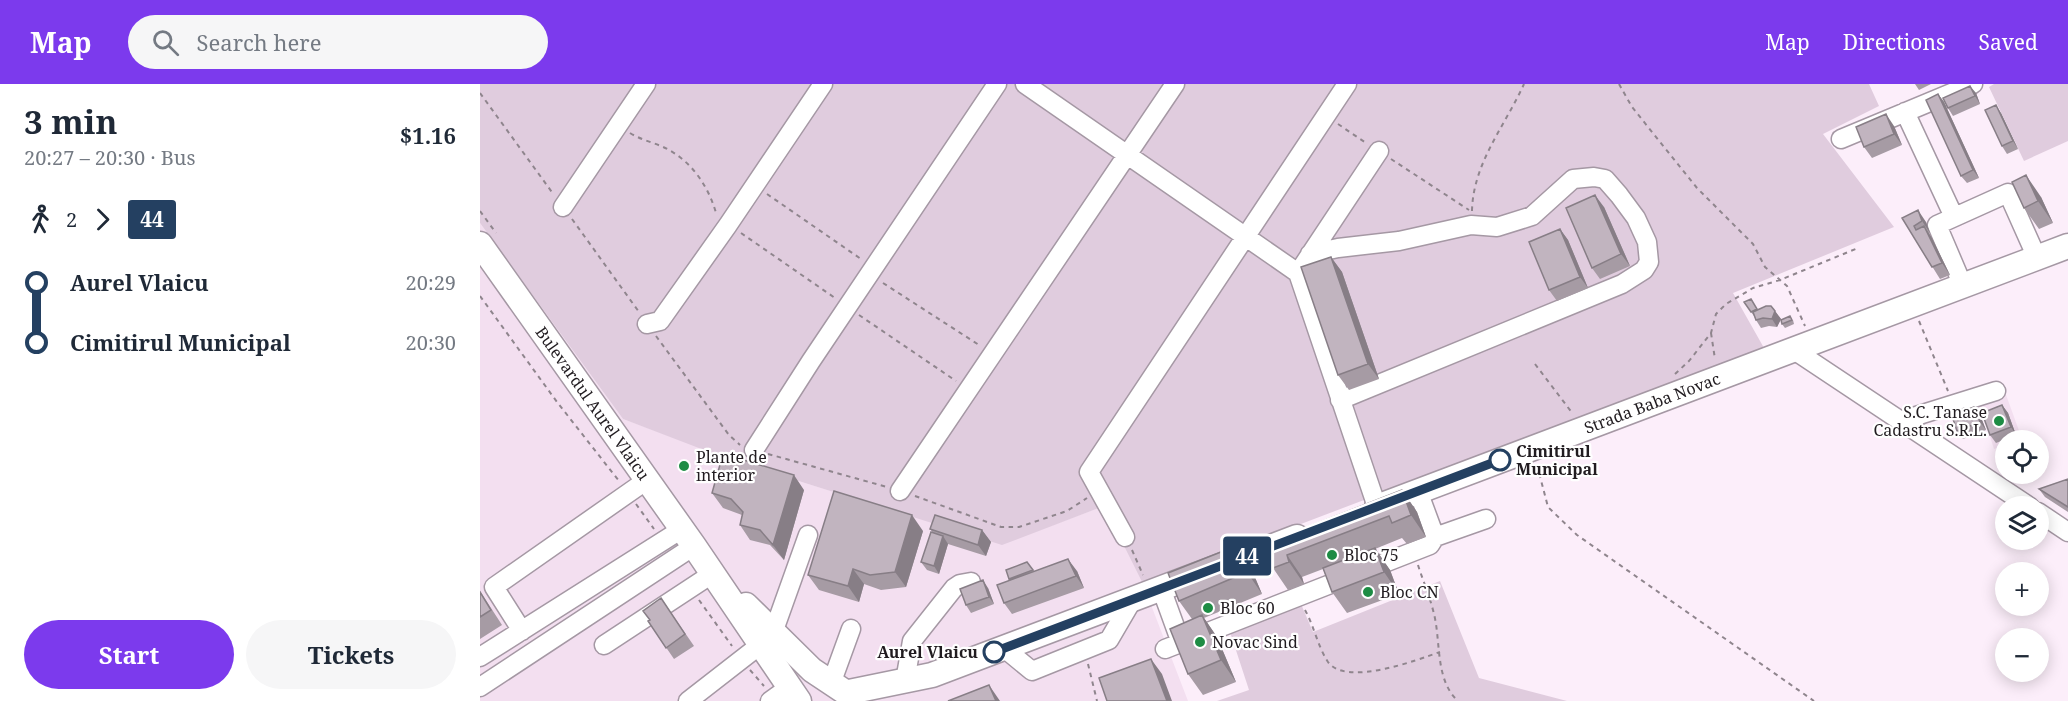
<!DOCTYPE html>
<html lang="en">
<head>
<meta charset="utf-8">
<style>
  :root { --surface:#fff; --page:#f6f6f7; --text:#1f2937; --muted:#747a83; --accent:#7c3aed }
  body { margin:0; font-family:"Noto Serif",serif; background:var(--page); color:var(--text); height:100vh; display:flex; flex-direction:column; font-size:22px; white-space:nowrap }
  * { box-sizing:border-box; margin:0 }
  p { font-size:20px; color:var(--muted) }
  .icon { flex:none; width:33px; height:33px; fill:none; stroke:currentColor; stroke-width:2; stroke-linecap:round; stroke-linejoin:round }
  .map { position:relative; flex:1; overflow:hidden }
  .panel { display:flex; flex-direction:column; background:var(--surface); width:480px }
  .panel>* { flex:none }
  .badge { padding:0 12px; border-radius:4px; font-size:21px; line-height:39px }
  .controls { position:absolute; left:1515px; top:346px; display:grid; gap:12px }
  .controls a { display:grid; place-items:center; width:54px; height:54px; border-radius:50%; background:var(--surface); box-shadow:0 3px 15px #0003; font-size:30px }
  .map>.badge { position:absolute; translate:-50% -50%; box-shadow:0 0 0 3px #fff }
  .legs { display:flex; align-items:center; gap:9px; height:66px; padding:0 24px; font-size:20px }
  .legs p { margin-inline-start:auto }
  .headline { display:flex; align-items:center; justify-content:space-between; height:102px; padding:0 24px }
  h1 { font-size:33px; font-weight:700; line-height:45px }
  .primary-button { display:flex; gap:12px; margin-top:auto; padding:12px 24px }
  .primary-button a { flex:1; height:69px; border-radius:36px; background:var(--accent); color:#fff; font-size:24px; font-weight:700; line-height:69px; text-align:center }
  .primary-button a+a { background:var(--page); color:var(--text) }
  ul { padding:0 24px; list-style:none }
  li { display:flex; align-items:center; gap:21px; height:60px; font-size:22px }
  li i { display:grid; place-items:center; width:9px; height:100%; margin:0 8px; background:currentColor }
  li i::after { content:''; width:15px; height:15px; margin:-8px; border:4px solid; border-radius:50%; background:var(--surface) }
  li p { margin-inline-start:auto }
  li:first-child i { background:linear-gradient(#0000 50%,currentColor 0) }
  li:last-child i { background:linear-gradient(currentColor 50%,#0000 0) }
  header { display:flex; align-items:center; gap:36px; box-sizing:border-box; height:84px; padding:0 30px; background:var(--accent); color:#fff }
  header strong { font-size:28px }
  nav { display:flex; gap:33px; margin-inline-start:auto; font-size:21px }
  .search { width:420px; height:54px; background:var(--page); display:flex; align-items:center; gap:15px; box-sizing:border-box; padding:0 21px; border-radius:33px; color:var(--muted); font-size:22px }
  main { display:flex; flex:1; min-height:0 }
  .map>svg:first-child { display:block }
  .built { fill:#f3dff0 }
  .green { fill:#e0ccde }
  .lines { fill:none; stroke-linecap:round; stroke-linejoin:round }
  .minor-casing { stroke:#a598a4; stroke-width:21 }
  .major-casing { stroke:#a598a4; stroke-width:27 }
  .path { stroke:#8f858d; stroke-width:2; stroke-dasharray:4.5 4.5; stroke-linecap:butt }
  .minor { stroke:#fff; stroke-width:18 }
  .major { stroke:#fff; stroke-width:24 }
  .wall { fill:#a69ba4 }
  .shaded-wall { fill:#877e86 }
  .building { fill:#c1b4bf; stroke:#877e86; stroke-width:1.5 }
  .line-1-casing { stroke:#fff; stroke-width:14 }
  .line-1 { stroke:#244061; stroke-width:9 }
  .poi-dot { fill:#1d8c44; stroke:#fff; stroke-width:2 }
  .stop-1-dot { fill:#fff; stroke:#244061; stroke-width:3 }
  .labels { text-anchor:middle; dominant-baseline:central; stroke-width:4.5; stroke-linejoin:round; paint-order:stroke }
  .street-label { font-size:16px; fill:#211c20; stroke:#fff }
  .poi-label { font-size:16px; fill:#211c20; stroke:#fff; text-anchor:start }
  .stop-label { font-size:16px; font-weight:bold; fill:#211c20; stroke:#fff; text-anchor:start }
</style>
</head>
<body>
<header>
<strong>Map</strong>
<div class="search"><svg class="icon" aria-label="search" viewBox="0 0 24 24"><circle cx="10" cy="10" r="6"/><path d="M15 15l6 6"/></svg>Search here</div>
<nav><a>Map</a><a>Directions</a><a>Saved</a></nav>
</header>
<main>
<section class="panel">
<div class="headline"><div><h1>3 min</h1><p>20:27 – 20:30 · Bus</p></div><b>$1.16</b></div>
<div class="legs"><svg class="icon" aria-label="walk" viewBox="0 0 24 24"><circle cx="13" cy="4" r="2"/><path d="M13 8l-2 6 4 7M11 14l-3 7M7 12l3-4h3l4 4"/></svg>2<svg class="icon" aria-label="forward" viewBox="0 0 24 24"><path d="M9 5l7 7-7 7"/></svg><b class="badge" style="background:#244061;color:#fff">44</b></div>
<ul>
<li><i style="color:#244061"></i><b>Aurel Vlaicu</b><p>20:29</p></li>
<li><i style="color:#244061"></i><b>Cimitirul Municipal</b><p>20:30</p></li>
</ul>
<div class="primary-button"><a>Start</a><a>Tickets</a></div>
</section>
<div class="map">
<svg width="1588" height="617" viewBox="0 0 1588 617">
  <rect width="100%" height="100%" fill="#fceefa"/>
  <!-- built -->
  <path class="built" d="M0 139 143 335 273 383 522 460 624 422 663 500 708 617H0Z
    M1525 308 1542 355 1526 357 1525 361 1514 365 1499 318Z"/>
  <!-- green -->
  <path class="green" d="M0 0H1389L1399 22 1343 50 1414 143 1253 209 1284 264 663 500 624 422 522 461 245 374 143 335 0 139Z
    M1514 0H1588V57L1544 77 1509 3Z
    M960 497 999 594 1087 617H737L769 606 750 548 821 520 833 548Z"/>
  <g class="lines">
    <!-- minor casing -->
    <g class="minor-casing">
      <path id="minor" d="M545 0 818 189
        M1425 28 1474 133
        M1361 55 1493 0
        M83 123 166 0
        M830 170 858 164 919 157 991 141 1017 143 1052 132 1093 95 1114 93 1125 95 1139 111 1156 134 1167 158 1169 178 1164 186 1142 200 860 316
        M1483 202 1457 141 1528 109 1557 174
        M167 240 180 237 248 141 343 0
        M1314 266 1550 423
        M1420 337 1516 307
        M274 366 331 277 517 0
        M420 407 695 0
        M897 423 818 189 899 67
        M1558 428 1588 448
        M645 453 609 388 867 0
        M955 453 1006 435
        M681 504 701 559
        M42 547 14 503 167 396
        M293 549 328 451
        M124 561 232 490
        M524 564 552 587 629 556 653 515
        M685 565 950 461 955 453 938 407
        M0 573 202 445
        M425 597 432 557 474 504 480 500 491 498
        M351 600 371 545
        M0 603 214 462
        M208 617 280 561
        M290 617 308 604"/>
    </g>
    <!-- major casing -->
    <g class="major-casing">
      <g id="major">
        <path id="s1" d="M0 160 214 462 319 617"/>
        <path id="s2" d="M897 423 1588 162"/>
        <path d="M266 521 332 586 365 608"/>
        <path d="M369 608 452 591 817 453"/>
      </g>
    </g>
    <!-- path -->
    <path class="path" d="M1139 0 1152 23 1217 104 1273 160 1285 183 1307 202 1325 242
      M0 9 74 111
      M858 40 886 59
      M150 49C163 57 177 59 189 66 213 79 229 104 236 129
      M911 75 989 126
      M287 110 381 175
      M0 127 16 149
      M992 127C993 79 1025 42 1044 0
      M92 135 159 228
      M261 149 355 214
      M403 199 499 261
      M0 212 77 318 139 397
      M379 231 476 297
      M1439 237 1468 307
      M1231 249 1235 275
      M176 252 249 351 260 361
      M1055 280 1093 330
      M1195 290 1209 277 1231 249 1236 230 1246 220 1273 204 1300 196 1378 164
      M288 370 407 403
      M1057 381 1068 423 1097 451 1334 617
      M435 412 521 443H539L587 427 607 414
      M156 420 174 445
      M652 466 663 491
      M938 481C943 497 950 513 954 530 961 558 955 596 978 617
      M219 516 252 562
      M825 526C834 542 838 563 848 578 866 603 937 576 960 568
      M608 580 617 617
      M270 586 284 602"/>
    <!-- minor -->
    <use href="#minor" class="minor"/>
    <!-- major -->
    <use href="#major" class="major"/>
  </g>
  <!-- wall -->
  <path class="wall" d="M1435 0H1451L1439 6Z
    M1496 9 1500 20 1473 32 1468 24Z
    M1458 10 1464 18 1499 94 1487 99 1481 92Z
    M1521 29 1538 65 1527 70 1522 62Z
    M1414 42 1422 61 1392 74 1384 63Z
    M1561 113 1573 139 1559 145 1544 124Z
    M1124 123 1150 182 1120 195 1112 184Z
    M1422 134 1446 138 1450 149H1449L1452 154 1470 191 1460 195Z
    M1080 145 1088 156 1108 204 1077 217 1069 206Z
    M851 173 862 188 899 295 869 306 858 291Z
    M1271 215 1277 226 1295 227 1301 235 1297 243 1289 242 1281 244 1276 236 1274 232 1271 228Z
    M1313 236 1314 240 1305 244 1302 240Z
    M1522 321 1528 329 1536 351 1516 359 1510 351Z
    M1494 323 1500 331 1506 346 1483 355 1477 347 1486 326Z
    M1588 395V428L1565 413 1559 405Z
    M324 406 304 476 290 461 270 456 260 441 262 431 243 424 232 409Z
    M922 406 937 428 946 453 927 460 922 454 895 465 910 486 919 510 867 529 852 508 843 485 822 493 824 500 808 506 793 484 784 460Z
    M450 445 502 446 511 458 506 472 468 460 459 490 447 486 441 478 453 449Z
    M443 447 426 503 401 506 384 500 379 518 339 506 328 491Z
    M547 478 554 487H597L604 504 532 530 524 519 530 496 526 486Z
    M771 484 782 510 724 534 737 553 756 598 723 611 708 590 712 535 699 517Z
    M508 504 514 520 491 529 486 521Z
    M0 507 22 541 0 555Z
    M181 514 214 562 194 575 168 537 170 536Z"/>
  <!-- shaded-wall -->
  <path class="shaded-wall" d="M1490 2 1496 9 1500 20 1495 12Z
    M1458 10 1464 18 1499 94 1493 86Z
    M1516 21 1521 29 1538 65 1533 57Z
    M1406 30 1414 42 1422 61 1414 50Z
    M1546 91 1561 113 1573 139 1558 117Z
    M1115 111 1124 123 1150 182 1141 170Z
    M1438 126 1446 138 1450 149 1442 137Z
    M1444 142 1452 154 1470 191 1462 179Z
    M1080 145 1088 156 1108 204 1100 193Z
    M851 173 862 188 899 295 888 280Z
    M1295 227 1301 235 1297 243 1292 235Z
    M1522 321 1528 329 1536 351 1531 343Z
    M1494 323 1500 331 1506 346 1500 338Z
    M314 391 324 406 304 476 293 461Z
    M922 406 937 428 946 453 931 431Z
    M432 431 443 447 426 503 415 488Z
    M502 446 511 458 506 472 498 461Z
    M463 452 468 460 459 490 454 482Z
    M756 462 771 484 782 510 767 488Z
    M895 464 910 486 919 510 904 488Z
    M807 471 822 493 824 500 809 478Z
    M588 475 597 487 604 504 596 492Z
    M373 485 384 500 379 518 368 502Z
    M503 496 508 504 514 520 509 513Z
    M722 531 737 553 756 598 741 576Z
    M671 575 682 590 692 617H687Z
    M509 601 520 617H516Z"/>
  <!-- building -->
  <path class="building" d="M1490 2 1495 12 1468 24 1463 14Z
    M1458 10 1493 86 1481 92 1446 16Z
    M1516 21 1533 57 1522 62 1505 26Z
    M1406 30 1414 50 1384 63 1376 43Z
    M1546 91 1558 117 1544 124 1532 98Z
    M1115 111 1141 170 1112 184 1086 124Z
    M1438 126 1442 137 1434 142 1436 146 1444 142 1462 179 1452 183 1422 134Z
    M1080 145 1100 193 1069 206 1049 158Z
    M851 173 888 280 858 291 821 183Z
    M1271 215 1277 225 1271 228 1264 218Z
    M1286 222H1291L1295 227 1292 235 1283 234 1276 236 1273 228Z
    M1310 232 1312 236 1302 240 1301 236Z
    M1522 321 1531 343 1510 351 1502 329Z
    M1494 323 1500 338 1477 347 1472 332 1484 324 1486 326Z
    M243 370 314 391 293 461 280 446 260 441 263 428 251 415 232 409Z
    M1588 395V423L1559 405Z
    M922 406 931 431 912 439 909 432 807 471 809 478 793 484 784 460Z
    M354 407 432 431 415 488 390 491 373 485 368 502 328 491Z
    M455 431 502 446 498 461 450 445Z
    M451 448 463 452 454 482 441 478Z
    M756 462 767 488 699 517 688 489Z
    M895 464 904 488 852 508 843 484Z
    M588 475 596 492 524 519 517 501Z
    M547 478 553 486 529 495 526 486Z
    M503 496 509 513 486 521 480 505Z
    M0 508 11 526 0 533Z
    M181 514 205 550 186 564 168 537 170 536 163 527Z
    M722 531 741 576 708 590 690 545Z
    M671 575 687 617H627L619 594Z
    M509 601 516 617H468Z"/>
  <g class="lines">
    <!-- line-1 casing -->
    <g class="line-1-casing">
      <path id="line-1" d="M514 568 1020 376"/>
    </g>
    <!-- line-1 -->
    <use href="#line-1" class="line-1"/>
  </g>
  <!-- markers -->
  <g class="poi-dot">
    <circle cx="1519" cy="337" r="6"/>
    <circle cx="204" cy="382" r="6"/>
    <circle cx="852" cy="471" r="6"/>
    <circle cx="888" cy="508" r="6"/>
    <circle cx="728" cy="524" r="6"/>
    <circle cx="720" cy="558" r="6"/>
  </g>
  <g class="stop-1-dot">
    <circle cx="1020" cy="376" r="10"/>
    <circle cx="514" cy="568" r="10"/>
  </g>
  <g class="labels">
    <!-- street labels -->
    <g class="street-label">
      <text stroke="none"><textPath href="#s1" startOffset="195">Bulevardul Aurel Vlaicu</textPath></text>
      <text stroke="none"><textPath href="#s2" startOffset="294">Strada Baba Novac</textPath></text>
    </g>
    <!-- poi labels -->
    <g class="poi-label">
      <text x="1507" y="328" text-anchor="end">S.C. Tanase<tspan x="1507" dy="18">Cadastru S.R.L.</tspan></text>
      <text x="216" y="373">Plante de<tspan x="216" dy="18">interior</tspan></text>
      <text x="864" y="471">Bloc 75</text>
      <text x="900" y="508">Bloc CN</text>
      <text x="740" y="524">Bloc 60</text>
      <text x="732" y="558">Novac Sind</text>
    </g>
    <!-- stop labels -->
    <g class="stop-label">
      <text x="1036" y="367">Cimitirul<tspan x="1036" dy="18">Municipal</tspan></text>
      <text x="498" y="568" text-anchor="end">Aurel Vlaicu</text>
    </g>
  </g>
</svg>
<div class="controls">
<a><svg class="icon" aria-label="locate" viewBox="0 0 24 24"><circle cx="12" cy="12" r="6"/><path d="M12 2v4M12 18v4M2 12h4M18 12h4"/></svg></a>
<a><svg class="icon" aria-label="layers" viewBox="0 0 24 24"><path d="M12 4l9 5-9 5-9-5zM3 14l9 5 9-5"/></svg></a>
<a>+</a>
<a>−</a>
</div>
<b class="badge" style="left:767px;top:472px;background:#244061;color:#fff">44</b>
</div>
</main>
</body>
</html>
